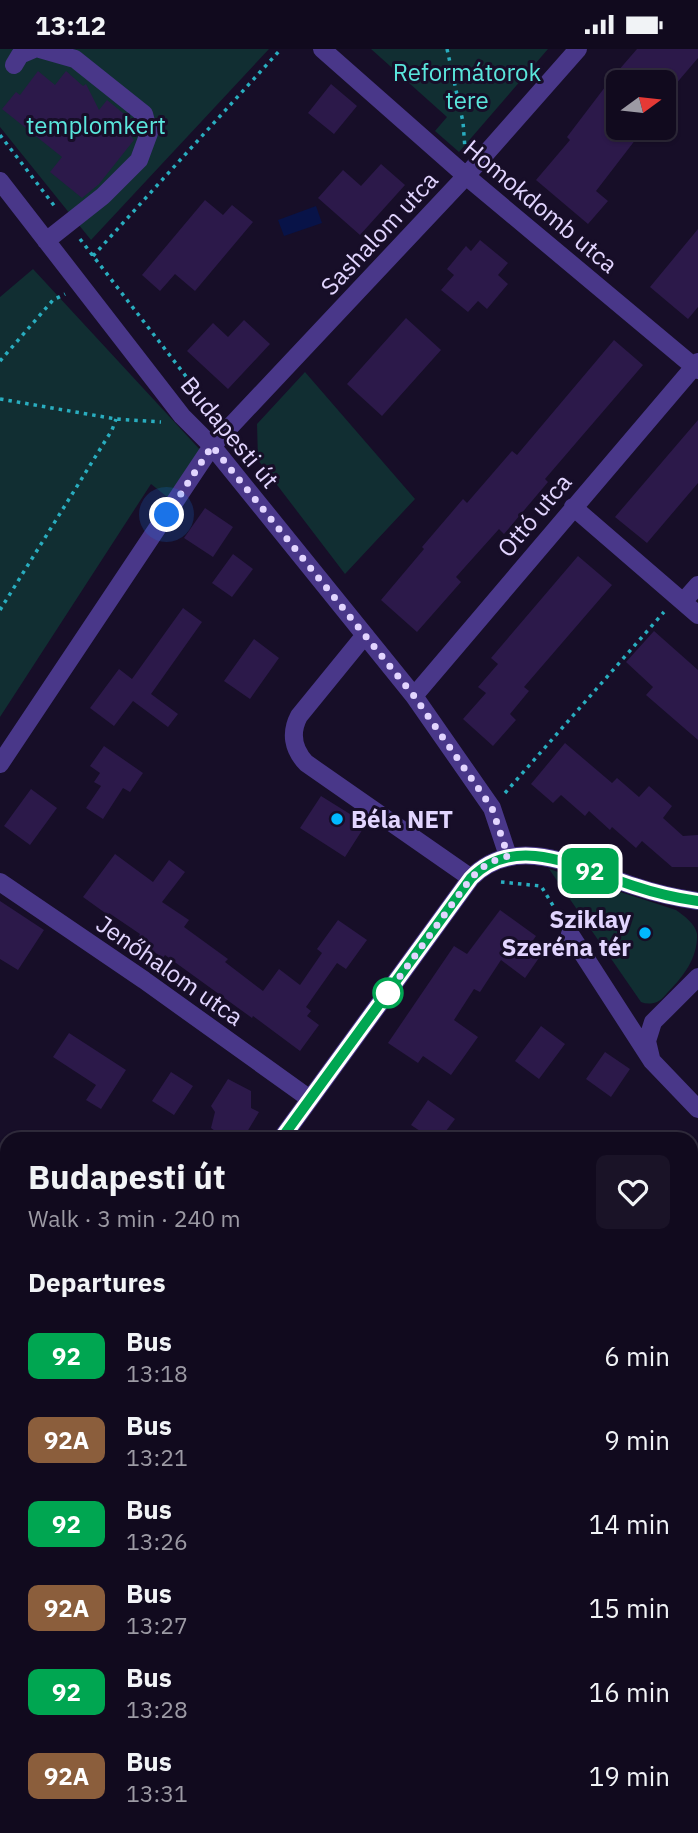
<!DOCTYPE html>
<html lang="en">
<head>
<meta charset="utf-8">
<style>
  :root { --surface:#110a1e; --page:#1a1327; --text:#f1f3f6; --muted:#9c9aa4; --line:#302b3c }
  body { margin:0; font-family:"IBM Plex Sans",sans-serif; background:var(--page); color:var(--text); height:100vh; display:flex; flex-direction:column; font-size:26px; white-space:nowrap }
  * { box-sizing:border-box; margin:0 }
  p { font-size:23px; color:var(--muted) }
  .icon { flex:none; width:38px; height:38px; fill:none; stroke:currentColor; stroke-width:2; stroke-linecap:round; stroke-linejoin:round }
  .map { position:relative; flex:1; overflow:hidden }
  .sheet { position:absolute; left:0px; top:1083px; width:698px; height:702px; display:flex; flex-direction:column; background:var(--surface); border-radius:21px 21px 0 0; box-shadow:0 2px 5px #0004,0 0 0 2px var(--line) }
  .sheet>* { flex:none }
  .badge { padding:0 14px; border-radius:10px; font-size:24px; line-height:46px }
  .needle { width:46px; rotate:75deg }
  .buttons { position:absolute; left:606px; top:21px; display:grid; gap:14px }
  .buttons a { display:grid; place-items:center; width:70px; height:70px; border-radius:10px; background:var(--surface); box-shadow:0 2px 5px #0004,0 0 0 2px var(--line); font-size:35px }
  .you { position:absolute; width:35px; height:35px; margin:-18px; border:5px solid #fff; border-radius:50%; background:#1a73e8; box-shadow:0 0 0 10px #1a73e833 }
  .map>.badge { position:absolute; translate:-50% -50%; box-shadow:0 0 0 4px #fff }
  h2 { padding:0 28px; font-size:26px; line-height:63px }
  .round { display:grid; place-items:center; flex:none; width:74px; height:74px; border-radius:10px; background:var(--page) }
  .overview { display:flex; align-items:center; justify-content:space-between; height:119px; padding:0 28px }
  h1 { font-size:33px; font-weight:700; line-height:52px }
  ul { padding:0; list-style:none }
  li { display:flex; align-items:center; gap:21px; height:84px; padding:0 28px }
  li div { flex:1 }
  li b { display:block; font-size:26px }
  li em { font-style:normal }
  li .badge { min-width:77px; font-weight:700; text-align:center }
  .status { display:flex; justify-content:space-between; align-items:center; height:49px; padding:0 35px; background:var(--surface); direction:ltr }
  .status svg { height:19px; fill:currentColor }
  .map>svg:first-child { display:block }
  .green { fill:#112e32 }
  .water { fill:#081348 }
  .building { fill:#2c194a }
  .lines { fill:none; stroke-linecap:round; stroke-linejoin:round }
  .path { stroke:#29adbf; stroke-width:3.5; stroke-dasharray:3.5 5; stroke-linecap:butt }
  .minor { stroke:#493789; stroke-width:18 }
  .line-casing { stroke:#fff; stroke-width:16 }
  .line { stroke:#00a651; stroke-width:10 }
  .walk { stroke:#e2d5ff; stroke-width:7; stroke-dasharray:0 12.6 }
  .poi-dot { fill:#01b8ff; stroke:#170e28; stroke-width:2.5 }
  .stop-dot { fill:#fff; stroke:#00a651; stroke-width:3.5 }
  .labels { text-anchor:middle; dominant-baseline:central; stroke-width:6; stroke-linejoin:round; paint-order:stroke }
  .park-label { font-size:24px; fill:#5ae6dc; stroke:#170e28 }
  .street-label { font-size:24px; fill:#e2d5ff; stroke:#170e28 }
  .poi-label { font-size:24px; font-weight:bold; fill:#e2d5ff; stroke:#170e28; text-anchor:start }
</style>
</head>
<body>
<div class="status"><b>13:12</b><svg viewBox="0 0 49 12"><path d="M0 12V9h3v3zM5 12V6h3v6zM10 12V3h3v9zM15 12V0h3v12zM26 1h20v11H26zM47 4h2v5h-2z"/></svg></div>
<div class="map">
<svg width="698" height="1784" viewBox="0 0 698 1784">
  <rect width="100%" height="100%" fill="#170e28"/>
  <!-- green -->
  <path class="green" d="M0 0H269L91 191 0 78Z
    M371 0H548L459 103 435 82 447 68Z
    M33 220 204 405 171 451 151 435 0 668V248Z
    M305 323 415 450 345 525 258 411 257 375Z
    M549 820 676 861C684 867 695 874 697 885 698 908 684 927 669 942 665 946 662 951 657 953 651 955 646 955 641 953Z"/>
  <!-- water -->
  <path class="water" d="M316 157 322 174 284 187 278 171Z"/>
  <!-- building -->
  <path class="building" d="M637 0H698V9L663 50V33H618V79H621L636 90 596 142 608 152 588 175 536 131 570 91 567 88 618 21V22Z
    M38 22 55 36 66 22 83 37 86 35 99 61 107 51 134 73 136 80 131 87 134 91 99 135 82 149 50 123 62 108 2 60 16 43 20 46Z
    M331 35 357 57 334 85 308 64Z
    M381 115 405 136 360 186 318 149 343 121 361 137Z
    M205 151 223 166 232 156 253 173 195 242 175 225 160 242 142 226Z
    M698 180V258L688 270 650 238Z
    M480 191 508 214 498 226 508 235 487 260 478 252 468 263 441 241 454 226 447 220 466 197 471 202Z
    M406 269 441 301 382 367 347 335Z
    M244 271 270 295 228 340 187 302 213 274 228 288Z
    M614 291 643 316 545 430 548 433 504 485 499 480 456 528 461 533 417 583 381 551 424 500 422 498 463 450 467 454 512 402 517 406Z
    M698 371V434L647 494 615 468Z
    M205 459 233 478 213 508 184 489Z
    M233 505 253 520 232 548 212 534Z
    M578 507 612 536 524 638 529 642 510 665 516 671 493 697 463 670 486 644 478 638 498 615 491 609Z
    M183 559 202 573 151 645 178 665 168 678 133 652 114 677 90 659 119 620 132 630Z
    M654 582 698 621V691L646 646 653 638 626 613Z
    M254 590 279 609 250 650 224 632Z
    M565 694 612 734 617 729 639 748 649 737 672 757 663 769 683 787 698 786V818H672L642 792 636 799 612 778 610 781 589 762 585 767 561 746 553 754 531 735Z
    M104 697 143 724 130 743 123 739 103 770 86 759 101 737 94 733 100 724 90 717Z
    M31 740 57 759 30 796 4 777Z
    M321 747 366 775 345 808 300 779Z
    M115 805 153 833 169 811 185 823 162 853 189 871 184 878 228 910 225 913 263 942 279 920 300 936 322 904 317 900 338 871 367 891 346 920 337 914 306 958 311 962 307 967 319 976 300 1002 253 967 252 969 165 906 163 909 137 891 140 885 109 864 108 866 83 848Z
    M0 852 44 881 18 921 0 910Z
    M500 861 536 887 529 897 541 906 525 929 501 911 480 943 474 940 454 971 478 988 451 1026 423 1007 418 1014 388 994 454 897 467 905Z
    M541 977 565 995 539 1030 515 1012Z
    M69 984 126 1021 101 1060 86 1051 96 1036 53 1008Z
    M605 1003 630 1020 611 1048 586 1030Z
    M171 1023 193 1037 174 1066 152 1052Z
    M228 1030 251 1042V1059L259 1063 244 1088 236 1090H226L211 1079 215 1063 211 1057Z
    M428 1051 455 1070 440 1090H432L411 1076Z"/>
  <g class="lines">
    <!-- path -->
    <path class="path" d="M447 0 463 73 465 100
      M0 86 56 159
      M80 190 205 352
      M93 207 281 0
      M0 312 53 251 65 245
      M0 350 116 370 161 373
      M0 561 112 381 116 370
      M505 744 664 563
      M501 833 541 837 560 868"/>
    <!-- minor -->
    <path class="minor" d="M40 0 75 10 144 65 149 84 139 111 103 147 46 192
      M322 0 466 127 698 321
      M14 16 20 6 34 0
      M0 132 182 367 212 397 414 647 492 759 508 807
      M573 458 698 566
      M683 553 698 536
      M365 586 299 667C290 684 293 700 306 714L471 829
      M414 647 698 313
      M0 715 212 397 466 127 578 0
      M0 833 144 931 310 1050
      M570 885 652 1012 698 1060
      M651 1009 647 992 653 973 698 928
      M281 1090 471 829C517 782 583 821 634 837 655 844 676 849 698 852
      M0 1298 7 1303
      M691 1401 698 1391
      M0 1476 7 1467
      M0 1511 7 1516
      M691 1557 698 1562
      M372 1778 380 1784
      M417 1784 422 1778"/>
  </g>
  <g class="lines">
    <!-- line casing -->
    <g class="line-casing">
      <path id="line" d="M281 1090 471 829C517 782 583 821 634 837 655 844 676 849 698 852"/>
    </g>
    <!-- line -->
    <use href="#line" class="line"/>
    <!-- walk -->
    <path class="walk" d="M167 466 212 397 414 647 492 759 508 807 488 814 471 829 388 944"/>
  </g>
  <!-- markers -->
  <g class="poi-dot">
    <circle cx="337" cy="770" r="7"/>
    <circle cx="645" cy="884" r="7"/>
  </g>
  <circle class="stop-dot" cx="388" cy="944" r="14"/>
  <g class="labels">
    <!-- park labels -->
    <g class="park-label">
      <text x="467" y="23">Reformátorok<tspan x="467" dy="28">tere</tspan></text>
      <text x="96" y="76">templomkert</text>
    </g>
    <!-- street labels -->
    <g class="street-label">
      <text transform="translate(541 157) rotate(40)">Homokdomb utca</text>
      <text transform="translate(379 184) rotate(-47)">Sashalom utca</text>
      <text transform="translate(230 383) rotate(50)">Budapesti út</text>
      <text transform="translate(534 466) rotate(-50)">Ottó utca</text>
      <text transform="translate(170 921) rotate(35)">Jenőhalom utca</text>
    </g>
    <!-- poi labels -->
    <g class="poi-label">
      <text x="351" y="770">Béla NET</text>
      <text x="631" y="870" text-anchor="end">Sziklay<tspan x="631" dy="28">Szeréna tér</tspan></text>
    </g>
  </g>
</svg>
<div class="buttons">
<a><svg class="needle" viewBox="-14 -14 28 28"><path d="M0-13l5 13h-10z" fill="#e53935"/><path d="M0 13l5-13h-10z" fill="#9c9aa4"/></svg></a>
</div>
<div class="you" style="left:167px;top:466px"></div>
<b class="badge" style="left:590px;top:822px;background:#00a651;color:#fff">92</b>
<section class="sheet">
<div class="overview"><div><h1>Budapesti út</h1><p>Walk · 3 min · 240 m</p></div><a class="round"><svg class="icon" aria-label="heart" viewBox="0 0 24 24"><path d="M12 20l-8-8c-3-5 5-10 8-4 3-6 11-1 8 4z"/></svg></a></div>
<h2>Departures</h2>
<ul>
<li><span class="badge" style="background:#00a651;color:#fff">92</span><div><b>Bus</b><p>13:18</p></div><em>6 min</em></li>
<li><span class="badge" style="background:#8b5e3c;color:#fff">92A</span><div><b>Bus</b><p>13:21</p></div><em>9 min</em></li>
<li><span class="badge" style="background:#00a651;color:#fff">92</span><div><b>Bus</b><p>13:26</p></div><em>14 min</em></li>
<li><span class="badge" style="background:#8b5e3c;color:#fff">92A</span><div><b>Bus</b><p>13:27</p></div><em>15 min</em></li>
<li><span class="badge" style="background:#00a651;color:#fff">92</span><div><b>Bus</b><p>13:28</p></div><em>16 min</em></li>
<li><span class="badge" style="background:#8b5e3c;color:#fff">92A</span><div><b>Bus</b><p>13:31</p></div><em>19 min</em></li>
</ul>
</section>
</div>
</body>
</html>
